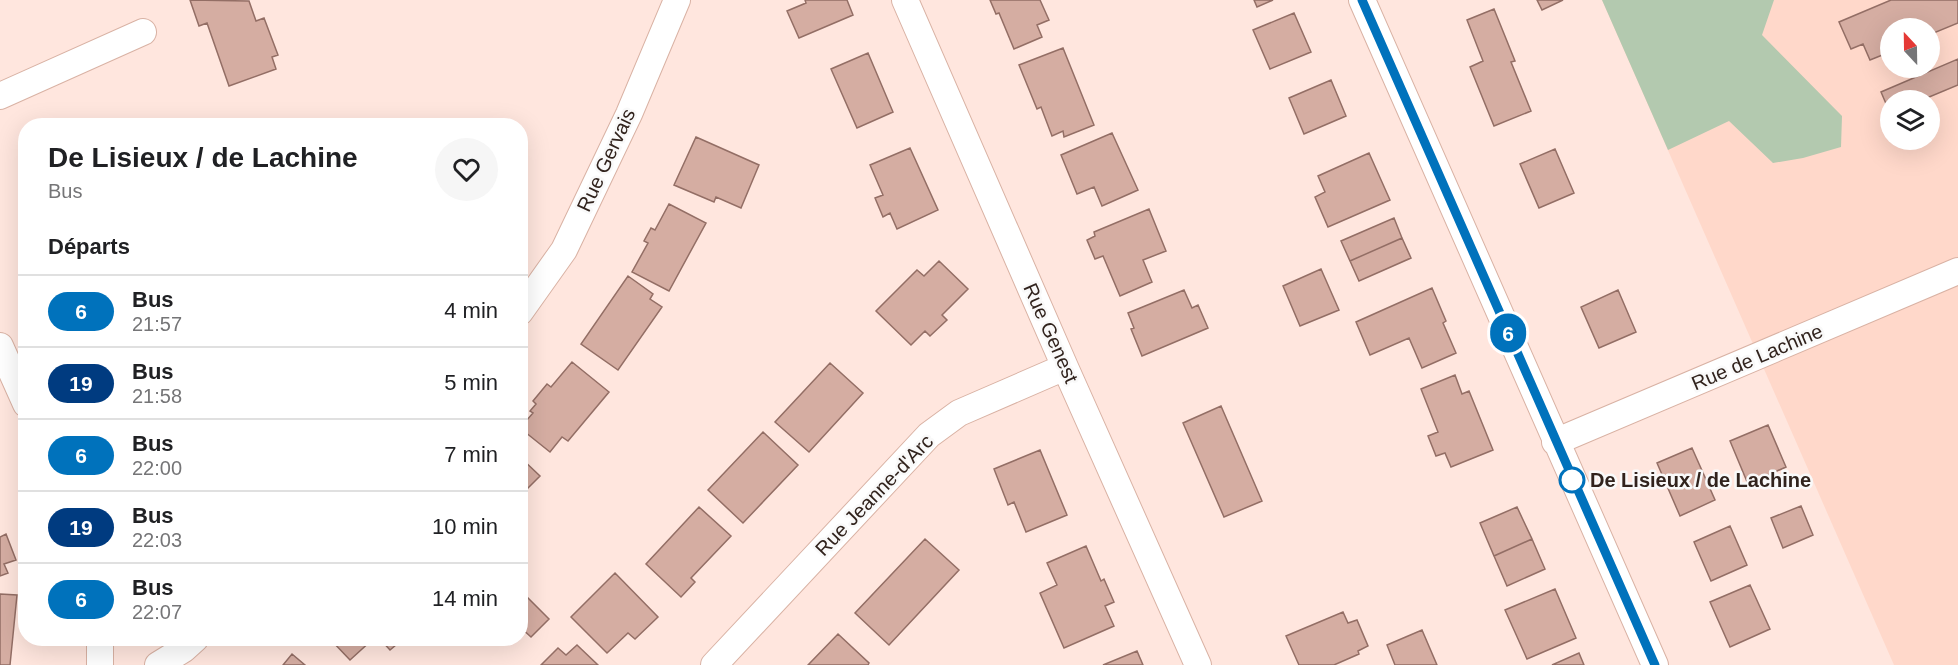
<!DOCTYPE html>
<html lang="fr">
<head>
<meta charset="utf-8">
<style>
  :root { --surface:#fff; --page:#f6f6f6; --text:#202124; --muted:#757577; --line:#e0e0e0 }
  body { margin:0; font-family:Arial,sans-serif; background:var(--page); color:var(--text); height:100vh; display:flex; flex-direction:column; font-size:22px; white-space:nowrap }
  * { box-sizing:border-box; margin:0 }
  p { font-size:20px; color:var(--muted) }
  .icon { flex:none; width:33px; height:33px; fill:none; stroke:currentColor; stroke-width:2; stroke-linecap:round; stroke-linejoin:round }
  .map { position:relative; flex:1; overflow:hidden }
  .panel { position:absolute; left:18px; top:118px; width:510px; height:528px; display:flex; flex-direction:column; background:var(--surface); border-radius:24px; box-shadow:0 6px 24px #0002 }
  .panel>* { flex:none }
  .badge { padding:0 12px; border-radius:20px; font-size:21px; line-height:39px }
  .needle { width:39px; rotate:338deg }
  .controls { position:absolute; left:1880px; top:18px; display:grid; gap:12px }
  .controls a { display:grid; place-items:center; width:60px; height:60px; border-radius:50%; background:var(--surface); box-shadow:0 6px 24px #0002; font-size:30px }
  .map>.badge { position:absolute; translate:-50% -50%; box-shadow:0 0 0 3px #fff }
  h2 { padding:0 30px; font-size:22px; line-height:54px }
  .round { display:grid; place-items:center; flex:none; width:63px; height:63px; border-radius:32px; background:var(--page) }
  .headline { display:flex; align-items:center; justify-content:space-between; height:102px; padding:0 30px }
  h1 { font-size:28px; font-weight:600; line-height:45px }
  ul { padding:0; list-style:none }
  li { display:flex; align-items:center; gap:18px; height:72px; padding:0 30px; border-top:2px solid var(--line) }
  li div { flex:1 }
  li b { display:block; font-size:22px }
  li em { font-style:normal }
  li .badge { min-width:66px; font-weight:700; text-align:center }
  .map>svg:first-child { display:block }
  .built { fill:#ffd8ca; fill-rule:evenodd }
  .green { fill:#b3c9af }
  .building { fill:#d5ada2; stroke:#936e65; stroke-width:1.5 }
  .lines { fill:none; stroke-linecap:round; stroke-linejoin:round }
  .street-casing { stroke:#d9b2a4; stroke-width:28 }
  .street { stroke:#fff; stroke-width:26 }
  .line-casing { stroke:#fff; stroke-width:14 }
  .line { stroke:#0072bc; stroke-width:9 }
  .stop-dot { fill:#fff; stroke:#0072bc; stroke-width:3 }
  .labels { text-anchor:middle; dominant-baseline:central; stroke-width:5; stroke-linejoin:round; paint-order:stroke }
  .street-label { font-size:20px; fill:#31231d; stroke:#f9f9f9 }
  .stop-label { font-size:20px; font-weight:bold; fill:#31231d; stroke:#f9f9f9; text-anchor:start }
</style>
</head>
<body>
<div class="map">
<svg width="1958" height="665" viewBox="0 0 1958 665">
  <rect width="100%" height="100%" fill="#ffe6de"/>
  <!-- built -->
  <path class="built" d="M1602 0H1958V665H1894ZM1890 28H1929V68H1890ZM1890 100H1929V140H1890Z"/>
  <!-- green -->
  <path class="green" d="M1602 0H1774L1762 35 1842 116 1841 147 1803 158 1773 163 1729 121 1668 150Z"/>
  <!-- building -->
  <path class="building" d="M190 0 249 1 256 21 264 18 278 55 272 57 276 69 229 86 207 23 199 26Z
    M805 0H847L853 15 799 38 787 11 806 3Z
    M990 0H1040L1049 20 1037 25 1042 37 1014 49 999 13 996 14Z
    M1254 0H1273L1257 7Z
    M1537 0H1563L1542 10Z
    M1891 0H1958V23L1929 35V28H1890V52L1870 60 1863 44 1851 49 1839 22Z
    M1494 9 1515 61 1511 62 1531 111 1494 126 1470 67 1483 61 1467 20Z
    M1294 13 1311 52 1270 69 1253 30Z
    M1063 48 1094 125 1064 137 1063 131 1052 136 1041 107 1037 109 1019 65Z
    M868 53 893 112 857 128 831 69Z
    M1958 59V85L1922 100H1890V113L1881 92Z
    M1331 80 1346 116 1304 134 1289 98Z
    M1112 133 1138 190 1102 206 1094 187 1077 194 1061 155Z
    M696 137 759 165 741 208 716 197 714 202 674 185Z
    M910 148 938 210 897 229 890 213 883 217 875 198 883 195 870 165Z
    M1555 149 1574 193 1539 208 1520 164Z
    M1369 153 1390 200 1328 227 1315 197 1325 192 1318 176Z
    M669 204 706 223 669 291 632 272 648 243 644 241 651 228 655 230Z
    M1149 209 1166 251 1143 260 1152 282 1120 296 1103 256 1095 259 1087 240 1095 236 1094 232Z
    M1394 218 1402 238 1350 261 1341 241Z
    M1402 238 1411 258 1359 281 1350 261Z
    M939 261 968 289 942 315 947 320 930 336 925 331 911 345 876 311 917 270 924 276Z
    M1321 269 1339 310 1300 326 1283 286Z
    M628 276 653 294 650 299 662 307 618 370 581 344Z
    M1432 288 1446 321 1443 323 1456 353 1422 368 1409 338 1370 355 1356 322Z
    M1184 290 1192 308 1198 305 1208 328 1142 356 1131 329 1134 328 1128 313Z
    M1618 290 1636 332 1599 348 1581 307Z
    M572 362 609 392 568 441 562 437 550 452 520 428 533 413 530 411 536 404 533 401 547 384 551 387Z
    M830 363 863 393 809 452 775 422Z
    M1455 375 1462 394 1469 391 1493 450 1451 467 1445 453 1436 456 1428 436 1438 432 1421 389Z
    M1221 406 1262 501 1224 517 1183 423Z
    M1768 425 1786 467 1748 484 1730 441Z
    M763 432 798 465 743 523 708 490Z
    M1692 448 1715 500 1680 516 1657 463Z
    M1040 450 1067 515 1026 532 1014 502 1008 505 994 469Z
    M520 457 540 476 520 496Z
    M1801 506 1813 535 1783 548 1771 518Z
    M699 507 731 536 691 578 695 582 681 597 646 564Z
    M1517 507 1532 539 1494 556 1480 523Z
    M1730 526 1747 565 1711 581 1694 542Z
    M6 534 16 560 4 564 8 573 0 576V537Z
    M925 539 959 570 889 645 855 613Z
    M1532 539 1545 569 1507 586 1494 556Z
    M1086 546 1101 581 1104 579 1114 602 1105 606 1114 626 1064 648 1040 593 1057 585 1047 563Z
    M615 573 658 617 635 639 628 633 607 653 571 617Z
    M1750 585 1770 629 1730 647 1710 602Z
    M1555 589 1576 638 1527 659 1505 610Z
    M523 593 549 619 531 637 520 627V595Z
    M0 594 17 595 10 665H0Z
    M1343 612 1348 623 1357 620 1368 646 1358 651 1359 654 1334 665H1299L1286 636Z
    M1422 630 1437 665H1395L1387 645Z
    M838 634 869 663 868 665H808Z
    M330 639H373L350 660Z
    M380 639H403L390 650Z
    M577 645 598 665H541L558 648 566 655Z
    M1137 651 1143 665H1103Z
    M1579 653 1584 665H1552Z
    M292 654 305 665H283Z"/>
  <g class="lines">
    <!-- street casing -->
    <g class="street-casing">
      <path id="street" d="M905 0 1065 367 1198 665
        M1362 0 1655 665
        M0 96 143 32
        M520 312 564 250 629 114 677 0
        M0 346 26 404
        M1555 442 1958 271
        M100 665V639
        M158 665 184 649 195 639
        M714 665 929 435 959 413 1065 367"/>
    </g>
    <!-- street -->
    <use href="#street" class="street"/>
  </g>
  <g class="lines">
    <!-- line casing -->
    <g class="line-casing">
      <path id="line" d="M1362 0 1655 665"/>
    </g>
    <!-- line -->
    <use href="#line" class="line"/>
  </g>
  <!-- markers -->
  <circle class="stop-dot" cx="1572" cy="480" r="12"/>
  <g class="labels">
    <!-- street labels -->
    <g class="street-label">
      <text transform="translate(606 160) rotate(-65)">Rue Gervais</text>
      <text transform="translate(1051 333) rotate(66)">Rue Genest</text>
      <text transform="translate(1757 357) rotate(-23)">Rue de Lachine</text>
      <text transform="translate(874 495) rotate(-46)">Rue Jeanne-d'Arc</text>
    </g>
    <!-- stop labels -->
    <g class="stop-label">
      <text x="1590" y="480">De Lisieux / de Lachine</text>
    </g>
  </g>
</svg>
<div class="controls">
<a><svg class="needle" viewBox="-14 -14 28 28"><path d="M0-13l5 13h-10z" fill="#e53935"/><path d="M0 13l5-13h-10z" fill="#757577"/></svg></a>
<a><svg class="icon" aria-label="layers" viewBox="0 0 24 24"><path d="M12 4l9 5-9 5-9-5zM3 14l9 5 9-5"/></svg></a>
</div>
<b class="badge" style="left:1508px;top:333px;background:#0072bc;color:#fff">6</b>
<section class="panel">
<div class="headline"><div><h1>De Lisieux / de Lachine</h1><p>Bus</p></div><a class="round"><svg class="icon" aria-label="heart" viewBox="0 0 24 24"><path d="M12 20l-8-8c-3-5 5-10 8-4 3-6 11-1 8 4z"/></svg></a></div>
<h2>Départs</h2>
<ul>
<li><span class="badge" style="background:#0072bc;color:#fff">6</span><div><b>Bus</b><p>21:57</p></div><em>4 min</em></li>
<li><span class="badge" style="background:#003b80;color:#fff">19</span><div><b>Bus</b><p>21:58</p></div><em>5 min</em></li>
<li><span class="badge" style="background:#0072bc;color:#fff">6</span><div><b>Bus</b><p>22:00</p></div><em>7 min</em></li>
<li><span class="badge" style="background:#003b80;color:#fff">19</span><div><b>Bus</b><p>22:03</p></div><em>10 min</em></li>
<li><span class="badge" style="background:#0072bc;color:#fff">6</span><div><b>Bus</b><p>22:07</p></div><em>14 min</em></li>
</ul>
</section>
</div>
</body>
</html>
